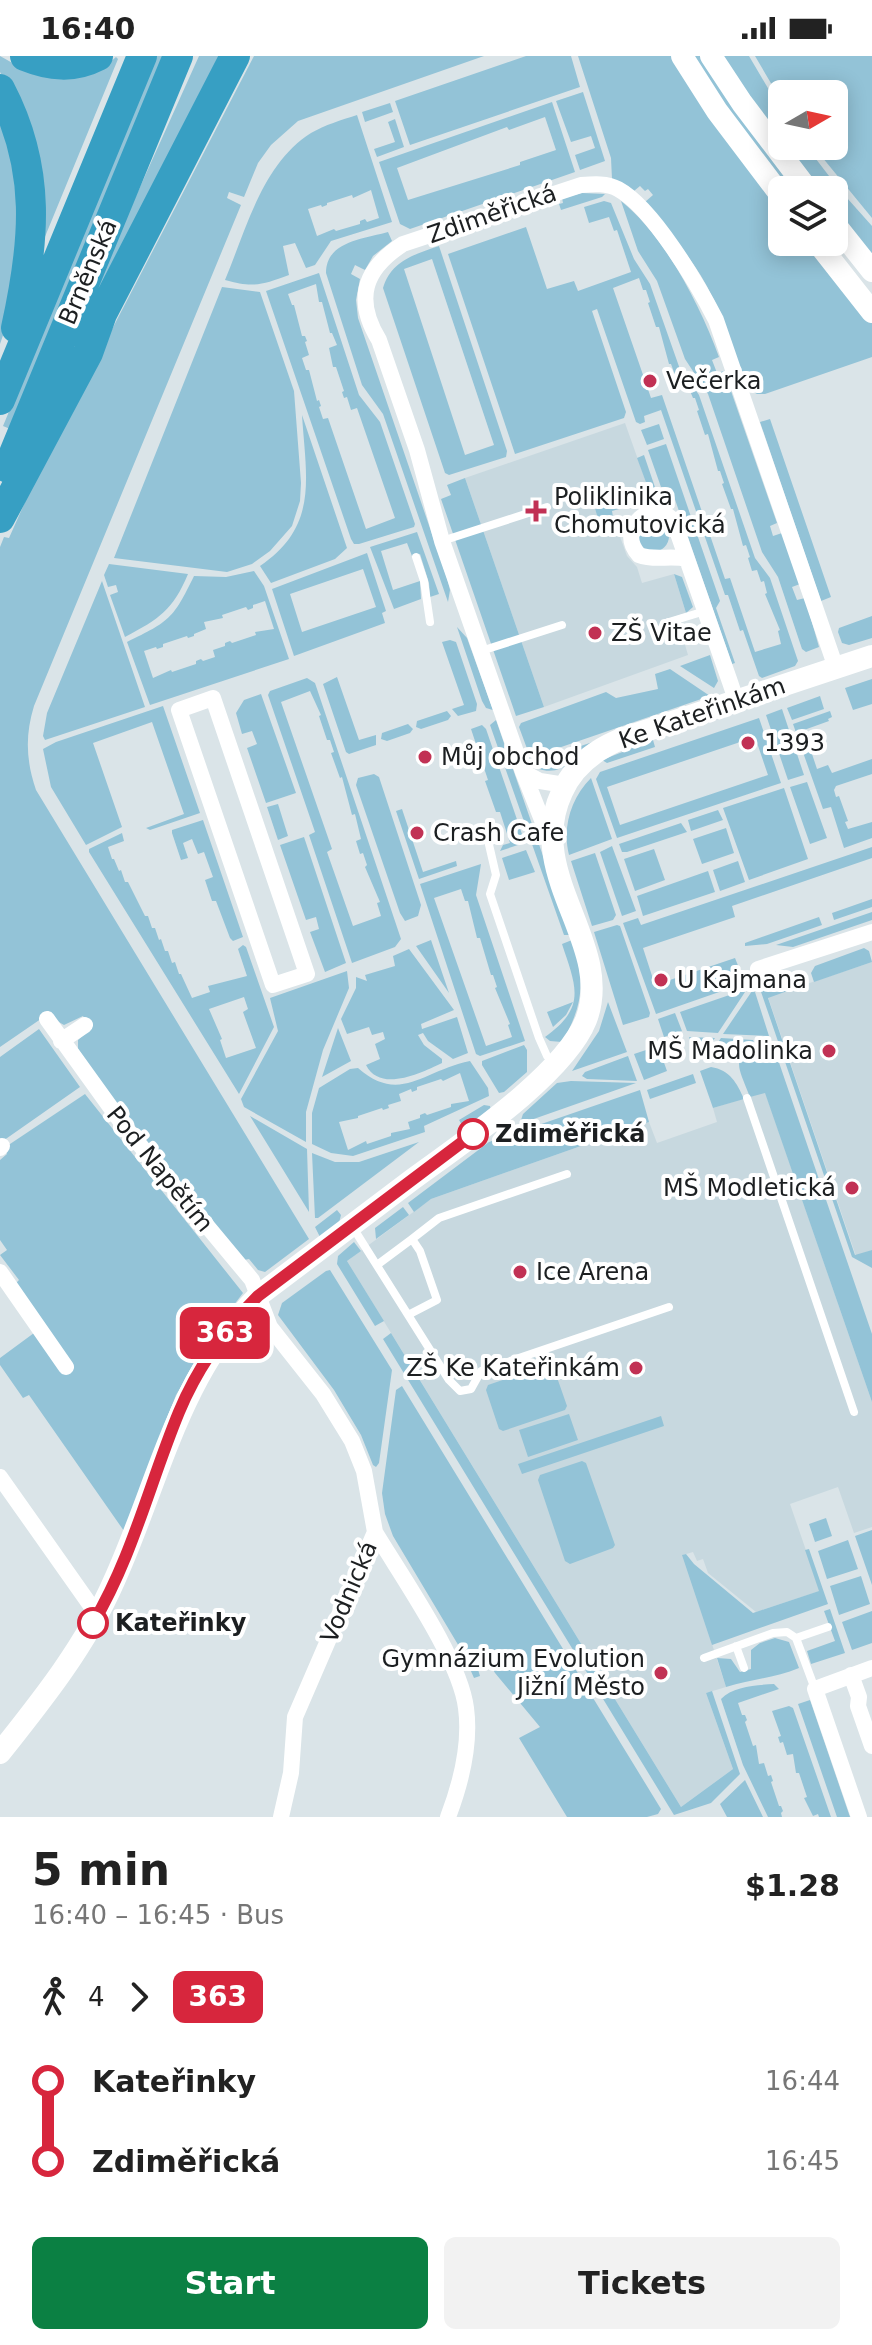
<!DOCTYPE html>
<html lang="en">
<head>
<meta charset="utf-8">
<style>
  :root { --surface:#fff; --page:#f2f2f2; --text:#222; --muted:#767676; --accent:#0b8043 }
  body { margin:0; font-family:"DejaVu Sans",sans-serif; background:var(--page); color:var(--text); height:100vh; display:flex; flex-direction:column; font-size:30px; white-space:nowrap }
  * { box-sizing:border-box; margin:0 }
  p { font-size:26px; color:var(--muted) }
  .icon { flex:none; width:44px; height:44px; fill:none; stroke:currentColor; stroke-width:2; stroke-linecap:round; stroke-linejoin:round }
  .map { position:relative; height:1761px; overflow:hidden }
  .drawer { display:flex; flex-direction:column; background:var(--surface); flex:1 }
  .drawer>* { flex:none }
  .badge { padding:0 16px; border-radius:12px; font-size:28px; line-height:52px }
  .needle { width:52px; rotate:81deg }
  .buttons { position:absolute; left:768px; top:24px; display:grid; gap:16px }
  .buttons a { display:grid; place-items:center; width:80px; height:80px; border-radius:12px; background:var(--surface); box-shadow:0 4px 20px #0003; font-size:40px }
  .map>.badge { position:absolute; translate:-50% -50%; box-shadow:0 0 0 4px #fff }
  .legs { display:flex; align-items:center; gap:12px; height:88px; padding:0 32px; font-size:26px }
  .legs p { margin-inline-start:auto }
  .head { display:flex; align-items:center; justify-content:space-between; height:136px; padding:0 32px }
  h1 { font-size:44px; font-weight:700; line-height:60px }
  .button { display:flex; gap:16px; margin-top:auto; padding:16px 32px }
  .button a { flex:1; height:92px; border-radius:12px; background:var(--accent); color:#fff; font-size:32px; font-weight:700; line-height:92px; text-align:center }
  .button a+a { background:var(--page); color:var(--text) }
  ul { padding:0 32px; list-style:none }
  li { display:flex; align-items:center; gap:28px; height:80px; font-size:30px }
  li i { display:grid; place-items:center; width:12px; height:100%; margin:0 10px; background:currentColor }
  li i::after { content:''; width:20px; height:20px; margin:-10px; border:6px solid; border-radius:50%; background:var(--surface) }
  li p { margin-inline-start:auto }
  li:first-child i { background:linear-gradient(#0000 50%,currentColor 0) }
  li:last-child i { background:linear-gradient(currentColor 50%,#0000 0) }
  .status { display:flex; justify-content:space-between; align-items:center; height:56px; padding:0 40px; background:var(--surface); direction:ltr }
  .status svg { height:22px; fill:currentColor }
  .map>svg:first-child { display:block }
  .built { fill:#c7d8df }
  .green { fill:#93c3d7; fill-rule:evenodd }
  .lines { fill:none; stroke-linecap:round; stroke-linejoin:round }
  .lane { stroke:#fff; stroke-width:8 }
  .street { stroke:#fff; stroke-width:16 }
  .secondary { stroke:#fff; stroke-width:22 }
  .highway { stroke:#379fc3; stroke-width:30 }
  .line-1-casing { stroke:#fff; stroke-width:18 }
  .line-1 { stroke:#d7263d; stroke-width:12 }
  .poi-dot { fill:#c13154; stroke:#fff; stroke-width:3 }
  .stop-1-dot { fill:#fff; stroke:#d7263d; stroke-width:4 }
  .labels { text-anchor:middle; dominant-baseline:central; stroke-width:8; stroke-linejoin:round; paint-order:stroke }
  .street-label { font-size:24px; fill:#1c1f21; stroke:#fff }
  .poi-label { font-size:24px; fill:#1c1f21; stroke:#fff; text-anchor:start }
  .stop-label { font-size:24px; font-weight:bold; fill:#1c1f21; stroke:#fff; text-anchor:start }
</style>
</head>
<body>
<div class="status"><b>16:40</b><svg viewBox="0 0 49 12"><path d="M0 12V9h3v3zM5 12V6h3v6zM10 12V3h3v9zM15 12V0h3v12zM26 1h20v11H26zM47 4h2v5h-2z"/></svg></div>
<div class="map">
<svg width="872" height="1761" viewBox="0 0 872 1761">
  <rect width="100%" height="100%" fill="#dae4e8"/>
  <!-- built -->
  <path class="built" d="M625 367 651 440 624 450 620 438 593 447 599 465 613 461 627 500 637 511 642 527 674 518 686 557 664 564 666 571 670 570 675 584 683 582 688 599 544 651 465 422Z
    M872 906V1194L856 1200 768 941Z
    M765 1036 872 1346V1471L854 1477 838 1431 790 1448 820 1535 756 1556 708 1517 703 1503 697 1505 693 1496 683 1499 726 1631 706 1637 733 1713 681 1751 347 1205 431 1143 649 1066 657 1087 717 1066 713 1052Z"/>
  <!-- green -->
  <path class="green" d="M0 0 25 14 108 8 116 1 118 3 42 188 25 64 0 16Z
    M157 0H164L10 373 3 370Z
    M199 0H228L81 273 131 151Z
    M254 0H484L298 65 271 89 258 107 244 141 229 136 227 142 241 149 34 650C25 679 26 705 36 734L309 1183 265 1216 258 1214 249 1203 244 1204 108 1037 78 993V984L91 973 83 960 64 969 57 965 51 956 0 991V491L4 481 9 482 42 408Z
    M526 0H571L580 31 410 89 395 45Z
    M578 0H673L729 85 782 154V186H808L872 267V301L765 338H757L750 334C733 306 728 271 713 242 696 206 669 176 645 146L653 139 648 133 645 135 640 130 634 135 612 123 611 102Z
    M692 0H701L798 134H788L753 89Z
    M720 0H749L782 56V87Z
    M755 0H872V162L813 90H834V38H782V46Z
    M583 36 605 105 580 114 575 99 595 92 591 80 571 86 556 45Z
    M552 46 575 116 410 173 400 168 379 106ZM545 61 556 94 520 106V109L408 144 397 112 507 71 509 74Z
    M390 47 393 56 365 66 362 56Z
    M0 49 23 122 9 262 0 288Z
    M357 59 392 166 331 185 315 209 306 212 295 187 283 190 289 219C262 229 253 232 225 224 246 174 262 108 311 77 325 69 341 64 357 59ZM371 134 379 162 367 166 365 163 360 165V168L336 175 334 173 317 180 308 153 321 149 322 151 327 149V147L352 139 353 142Z
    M395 63 404 91 377 101 374 93 395 86 388 66Z
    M785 90H806L839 133 872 170V200L834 153V134H819Z
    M582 137 605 138 602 141 561 154 559 148 563 147 562 142Z
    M604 145 611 147 634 203 650 228 682 319 686 320 699 339 755 502 770 522 798 605 795 610 762 622 759 620 743 574 740 575 728 539H725L661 354 644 360 645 366 640 368 636 366 597 253 592 255 626 356 624 362 515 398 448 198 526 171 547 233 574 225 578 235 631 216 617 174 614 175 609 161 589 167 584 151ZM639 222 643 234H646L650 246 648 247 656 271H659L669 308H671L675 319 673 321 677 333 688 330 693 342H695L699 354 697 355 705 379 708 378 718 415H720L724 427 722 428 731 453H733L743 490 746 489 750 501 748 502 752 515 757 514 761 526 764 525 767 537 765 538 780 574 778 575 781 588 755 596 730 522 725 523 662 339 651 342 613 232Z
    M621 145C665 180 700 249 719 301L712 304 717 317 724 315 777 467 770 470 773 480 782 477 800 528 792 531 797 544 805 542 819 591 806 596 802 593 778 521 762 496 708 338 685 303 657 225 638 195Z
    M388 176 392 185 373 200 365 214 355 209 351 218 360 223 356 244 358 262 447 522 450 534 448 546 383 358 362 329 326 217C326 185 364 183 388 176Z
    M439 190 507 395 506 401 449 419 445 417 383 232C391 205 415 198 439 190ZM432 203 494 389 465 399 404 213Z
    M319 217 359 339 380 366 415 468 414 471 359 488H354L351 483 266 235ZM316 228 319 246H322L330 277H332L337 289 329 292 333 311H336L344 335 342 336 344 342 347 341 351 354 357 352 395 462 366 473 328 362 323 363 319 351 321 350 319 344 317 345 309 314H306L302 302 309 299 305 286 307 285 305 280H302L294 249H292L288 238Z
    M222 231 260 236 294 335 301 427 300 445 292 470 270 495 252 508 227 516 114 502Z
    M302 359 347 492 335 503 271 527 260 510C319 470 306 422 302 359Z
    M770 363 831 541 821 545 760 366Z
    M659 368 664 383 647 389 641 374Z
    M666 388 720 545 716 552 735 607 732 608 671 432 661 431 648 394Z
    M644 399 658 440 655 442 651 440 637 402Z
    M465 422 544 651 516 660 441 443 451 439 447 429Z
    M620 437 624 449 638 445 637 448 612 455 613 461 599 466 593 446Z
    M637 480a16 16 0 1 1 32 0a16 16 0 1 1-32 0Z
    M417 476 439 538 430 541 429 527 420 498 412 500 407 487 381 495 393 534 420 525 421 543 394 553 370 491Z
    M367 497 386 555 382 557 385 567 294 600 272 533ZM363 513 376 551 302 576 290 538Z
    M109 508 188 518C173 554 159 563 125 581L110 539 118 536 116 529 108 531 104 519Z
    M254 515 264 530 289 603 150 649 127 586C170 565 173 563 194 520L226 521ZM265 545 274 573 255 576 256 579 232 587 230 585 225 587V590L213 594 215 601 203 605 201 603 196 605V608L172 616 171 614 153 622 144 595 156 591 157 593 163 591V588L187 580 188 582 194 580V578L206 573 204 566 223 562 222 559 246 551 248 554 253 552V549Z
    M674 518 682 521 693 551 686 557Z
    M102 525 145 651 45 684 43 680 47 657Z
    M872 560V582L849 589 842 587 838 576 839 572Z
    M457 571 467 582 493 654 486 652 482 645Z
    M450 584 456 586 477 648 476 655 458 660 452 653 464 649 442 586Z
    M710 599 718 625 714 632 680 610Z
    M670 613 710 640 535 700 529 698 519 671 521 667 606 636 616 642 658 633 655 618Z
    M337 621 359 684 376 679V689L349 698 346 696 323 628Z
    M307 622 315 627 401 883 395 891 352 907 309 779 315 776 268 639 270 635ZM310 635 321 659 319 660 327 684H330L334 696 331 697 340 722 342 721 352 759 355 758 361 783 356 785 360 798 363 797 367 809 365 811 380 846 377 847 381 860 353 870 327 796 332 793 281 646Z
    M872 623V648L853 654 845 632Z
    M261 638 296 737 266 747 247 692 257 688 252 675 242 678 236 657 244 644Z
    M820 640 824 653 792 664 787 652Z
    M163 650 200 757 150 774 146 772 184 758 152 666 93 687 122 771 86 789 51 731 43 693 56 686Z
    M782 653 804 719 788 724 766 659Z
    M447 655 451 660 448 664 421 673 416 671 417 665Z
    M830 655 832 661 828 663 829 665 804 674 817 713 828 709 832 717 872 703V718L836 730 834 734 836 741 839 740 848 765 845 766 848 773 872 766V782L844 792 831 751 823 753 793 668Z
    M759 662 781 727 617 782 596 723 600 716ZM755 681 768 719 620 769 607 731Z
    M496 664 570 878 569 879H564L490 669Z
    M408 668 413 673 410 677 387 685 381 683 382 677Z
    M482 669 486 673 523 781 521 788 500 795 503 789 510 787 500 756H496L485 725 488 724 471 673Z
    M602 683C581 699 556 729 529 707Z
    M653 684 655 691 607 707 602 704Z
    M374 718 379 721 421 849 418 860 405 865 400 857 356 729 358 722Z
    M591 722 612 783 569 799C562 771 571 742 591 722Z
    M807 726 827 782 810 788 790 731Z
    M784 732 808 803 749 824 723 752Z
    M278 748 288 780 278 784 267 751Z
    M402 753 423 816 456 805 457 810 419 823 396 755Z
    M718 754 723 764 691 775 688 764Z
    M203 764 243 881 233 885 230 882 216 845H212L205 824 213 821 204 796 198 798 192 783 183 787 188 802 181 804 172 777V774Z
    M681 767 687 776 627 796H622L619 788Z
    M726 772 734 797 702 808 693 783Z
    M122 777 124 785 108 791 112 803H114L119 815 121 814 125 826H128L145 860H148L152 872H155L159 884 161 883 165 895H168L172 907 175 906 179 918H181L192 942 210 936 208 930 247 920 238 893 243 889 246 891 274 971 239 1038 89 796V793ZM244 941 248 953 243 956 256 992 226 1002 220 984 222 983 209 953Z
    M304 781 346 907 325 916 310 876 319 873 316 861 306 864 280 789Z
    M612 790 636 855 622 860 600 796Z
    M872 791V802L732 850 735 861 643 892 655 929 735 902 745 927 656 958 623 867 638 862 641 869Z
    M654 793 665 824 635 835 624 803Z
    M526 794 535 816 509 824 502 802Z
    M595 797 616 859 613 864 592 870 571 805Z
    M738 805 745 826 720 835 713 814Z
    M481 808 476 839 525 985 480 1000 476 998 420 828ZM461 833 465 845H468L477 882H480L491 919H493L497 931 495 932 510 968 508 969 512 981 486 990 434 842Z
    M708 815 715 836 643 860 637 840Z
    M872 843V851L834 864 832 857Z
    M872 856V864L793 891 776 889Z
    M819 861 822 869 767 888 745 890V887Z
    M617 869 620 870 650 957 649 961 623 969 594 876Z
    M431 884 449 937 416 890Z
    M572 884C586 925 583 950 562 986L550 985 545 981C587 951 576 931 562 888Z
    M864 892 869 895 872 906 814 926 811 917 815 910Z
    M409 893 454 954 421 968 422 973 457 961 468 997 453 1003 428 985 423 977 418 979 424 989 442 1003V1007C421 1017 380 1037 366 1009L380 1003 375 988 385 983 383 976 372 979 369 971 347 978 341 963 356 932V921L367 925 365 919 395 910 393 900Z
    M347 915 349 932 323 994 306 1056V1086L244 1051 241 1043 278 975 270 942Z
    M799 917 807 928 768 942 855 1199 872 1194V1212L852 1201 759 930 767 928 770 936 795 927 792 918Z
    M744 934 745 936 718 977 687 975 680 956Z
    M752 935 755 936 769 980 723 978Z
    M573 946 566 959 553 971 547 956Z
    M608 946 627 996 572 1015 599 975Z
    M675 957 682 975 664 981 658 963Z
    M338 972 351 1005 322 1021Z
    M39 973 80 1031 0 1087V1001Z
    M689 981 715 982 698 1005Z
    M721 982 753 984 754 987 707 1002Z
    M524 989 527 994V1016L504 1036 499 1037 482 1009V1005Z
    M773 989 872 1278V1346L765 1037 750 1041C734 1001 731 1002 773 989Z
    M658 990 667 1015 644 1024 634 998Z
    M628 1000 637 1025 587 1023 582 1020 585 1016Z
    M470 1005 488 1032 489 1040 424 1070 425 1076 353 1100 331 1097 312 1088V1057L319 1032 350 1013 358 1012C400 1049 424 1014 470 1005ZM460 1017 469 1045 451 1048V1051L427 1059 425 1057 420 1059V1062L408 1066 410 1073 391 1077V1080L367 1088 366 1085 348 1094 339 1066 358 1062V1060L382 1052 383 1054 389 1052 388 1049 401 1045 399 1038 411 1033 412 1036 417 1034V1031L441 1023 443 1025Z
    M711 1011C730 1014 737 1027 744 1043L713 1052 700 1015Z
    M693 1018 696 1027 650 1043 647 1034Z
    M571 1025 636 1027 528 1065 521 1064 523 1058 557 1027Z
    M640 1034 649 1066 431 1143 414 1156 408 1147 489 1086Z
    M85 1038 243 1237 218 1270 176 1339 124 1475 29 1339 23 1342 0 1309V1302L34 1277 16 1227 19 1224 0 1199 7 1194 0 1184V1104L7 1098 4 1092Z
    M484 1049 490 1050 491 1054 465 1074 459 1064Z
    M250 1060 307 1093 309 1156Z
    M419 1086 318 1162H315L312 1097 335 1106H359Z
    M403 1151 409 1159 376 1183 375 1172Z
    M337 1154 341 1159 339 1167 320 1181 315 1171Z
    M354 1186 361 1195 347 1205 384 1265 375 1270 337 1208 338 1200Z
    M330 1214 392 1314 379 1407 376 1411 373 1409 361 1379 334 1334 278 1259 282 1247 326 1215Z
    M391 1277 681 1751 733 1713 706 1637 712 1635 740 1718 711 1747 674 1759 383 1283Z
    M549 1308 553 1310 567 1350 565 1354 503 1375 499 1373 486 1334 488 1329Z
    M402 1330 661 1753 658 1758 647 1761H567L519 1682 540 1671 495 1617 485 1600 476 1607 480 1620 474 1622 463 1597 393 1480 385 1458 382 1437 396 1334Z
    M569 1358 578 1384 528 1401 519 1374Z
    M661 1360 664 1370 522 1418 518 1408Z
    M582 1405 586 1407 615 1489 613 1492 570 1508 565 1505 538 1424 540 1419Z
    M826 1462 832 1480 815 1486 809 1468Z
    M872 1474V1529L855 1480Z
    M848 1484 858 1513 827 1523 818 1495Z
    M809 1493 828 1548 712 1589 682 1499 686 1498 694 1508 753 1557 819 1535 805 1494Z
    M861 1520 870 1548 839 1559 830 1530Z
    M830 1553 845 1597 811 1608 807 1595 835 1585 824 1555Z
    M872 1555V1587L852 1594 842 1566Z
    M775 1582 789 1586 799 1612C775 1622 751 1623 726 1631L717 1602 731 1603 740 1616 751 1613V1594L760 1587Z
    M774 1628 779 1633 738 1647 742 1659H745L747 1664 745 1666 753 1690 756 1689 759 1708 764 1707 768 1720 771 1719 773 1725 771 1726 779 1750H781L783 1755 781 1757 782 1761H768L743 1709 721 1643C733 1630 757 1629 774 1628Z
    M810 1644 850 1761H837L798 1648Z
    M789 1650 793 1652 831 1761H819L818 1758 813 1760 804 1742 807 1741 799 1717H796L793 1698 787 1699 783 1686 780 1687 778 1681 781 1680 772 1655Z
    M745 1724 763 1761H727L720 1748Z"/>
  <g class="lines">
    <!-- lane -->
    <path class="lane" d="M442 485 547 451
      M416 501 424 525 430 566
      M669 566 705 555
      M481 595 562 569
      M487 780 496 819 490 838 539 982 547 1000 554 1007
      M747 1042 854 1356
      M352 1170 449 1324 460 1335 471 1333 481 1315 669 1251
      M412 1183 439 1162 567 1118
      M377 1209 412 1183 420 1195 437 1244 408 1259
      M796 1582 828 1571
      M736 1590 744 1612
      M704 1602 773 1577 787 1576 796 1582 815 1633"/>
    <!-- street -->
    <path class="street" d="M687 503C671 499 654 505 639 499 614 472 655 439 674 466L730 626 736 644
      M213 642 307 918 273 929 179 654Z
      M523 716 540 725 565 729
      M550 784 523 716 442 485 417 394 379 284C354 243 364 213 403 188L581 129C594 128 607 127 618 133 653 152 698 229 716 264L836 612
      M758 913 872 876
      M47 963 124 1070 252 1224 270 1271 323 1338 352 1385 364 1415 375 1476 295 1661 291 1717 281 1761
      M61 985 85 969
      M0 1092 2 1090
      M0 1216 66 1311
      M0 1421 98 1560
      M375 1476C402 1521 460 1603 466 1652 471 1689 461 1727 448 1761
      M851 1619 859 1641 858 1650 872 1690
      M859 1761 815 1633 872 1612"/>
    <!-- secondary -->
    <path class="secondary" d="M682 0 717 55 782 141
      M711 0 742 47 808 134
      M834 167 872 215
      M817 186 872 256
      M0 1697C43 1643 86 1589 114 1525 159 1426 178 1320 258 1240 310 1201 361 1162 413 1123 462 1087 564 1019 586 964 615 888 523 819 562 736 574 709 598 692 624 682L872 600"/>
    <!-- highway -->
    <path class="highway" d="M25 0C50 10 73 13 98 0
      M0 33C42 113 35 186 16 272
      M0 344 142 0
      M8 412 178 0
      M0 462 88 297 102 258 235 0"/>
  </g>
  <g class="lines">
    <!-- line-1 casing -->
    <g class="line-1-casing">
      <path id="line-1" d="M93 1567C132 1502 150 1426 179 1356 197 1313 225 1273 258 1240L473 1078"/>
    </g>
    <!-- line-1 -->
    <use href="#line-1" class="line-1"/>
  </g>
  <!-- markers -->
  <g class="poi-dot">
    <circle cx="650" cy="325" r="8"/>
    <path d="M532 443h8v8h8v8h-8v8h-8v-8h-8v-8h8z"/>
    <circle cx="595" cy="577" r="8"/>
    <circle cx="748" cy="687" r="8"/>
    <circle cx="425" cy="701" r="8"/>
    <circle cx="417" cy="777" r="8"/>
    <circle cx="661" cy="924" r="8"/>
    <circle cx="829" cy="995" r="8"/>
    <circle cx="852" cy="1132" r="8"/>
    <circle cx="520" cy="1216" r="8"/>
    <circle cx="636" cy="1312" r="8"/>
    <circle cx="661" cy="1617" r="8"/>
  </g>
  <g class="stop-1-dot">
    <circle cx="473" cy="1078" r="14"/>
    <circle cx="93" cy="1567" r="14"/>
  </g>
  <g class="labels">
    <!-- street labels -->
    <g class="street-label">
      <text transform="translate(492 158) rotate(-19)">Zdiměřická</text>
      <text transform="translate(88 216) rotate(-67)">Brněnská</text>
      <text transform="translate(702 657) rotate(-19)">Ke Kateřinkám</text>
      <text transform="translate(160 1113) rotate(51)">Pod Napětím</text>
      <text transform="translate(349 1536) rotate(-67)">Vodnická</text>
    </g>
    <!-- poi labels -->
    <g class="poi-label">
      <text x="666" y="325">Večerka</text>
      <text x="554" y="441">Poliklinika<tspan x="554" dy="28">Chomutovická</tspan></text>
      <text x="611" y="577">ZŠ Vitae</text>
      <text x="764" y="687">1393</text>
      <text x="441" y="701">Můj obchod</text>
      <text x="433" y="777">Crash Cafe</text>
      <text x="677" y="924">U Kajmana</text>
      <text x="813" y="995" text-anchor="end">MŠ Madolinka</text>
      <text x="836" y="1132" text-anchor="end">MŠ Modletická</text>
      <text x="536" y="1216">Ice Arena</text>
      <text x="620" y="1312" text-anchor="end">ZŠ Ke Kateřinkám</text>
      <text x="645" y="1603" text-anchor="end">Gymnázium Evolution<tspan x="645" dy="28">Jižní Město</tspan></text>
    </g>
    <!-- stop labels -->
    <g class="stop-label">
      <text x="495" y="1078">Zdiměřická</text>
      <text x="115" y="1567">Kateřinky</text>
    </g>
  </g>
</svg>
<div class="buttons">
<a><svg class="needle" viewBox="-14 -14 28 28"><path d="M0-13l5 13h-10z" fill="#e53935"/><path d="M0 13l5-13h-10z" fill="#767676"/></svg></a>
<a><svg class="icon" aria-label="layers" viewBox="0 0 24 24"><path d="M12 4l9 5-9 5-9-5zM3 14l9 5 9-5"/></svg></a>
</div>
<b class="badge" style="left:225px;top:1277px;background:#d7263d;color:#fff">363</b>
</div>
<section class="drawer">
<div class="head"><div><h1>5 min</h1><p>16:40 – 16:45 · Bus</p></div><b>$1.28</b></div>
<div class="legs"><svg class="icon" aria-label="walk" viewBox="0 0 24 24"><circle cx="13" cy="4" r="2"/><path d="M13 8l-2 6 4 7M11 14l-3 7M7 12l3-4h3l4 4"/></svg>4<svg class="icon" aria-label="forward" viewBox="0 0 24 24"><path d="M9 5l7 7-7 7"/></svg><b class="badge" style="background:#d7263d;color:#fff">363</b></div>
<ul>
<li><i style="color:#d7263d"></i><b>Kateřinky</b><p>16:44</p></li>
<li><i style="color:#d7263d"></i><b>Zdiměřická</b><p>16:45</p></li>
</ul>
<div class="button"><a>Start</a><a>Tickets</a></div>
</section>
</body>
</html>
